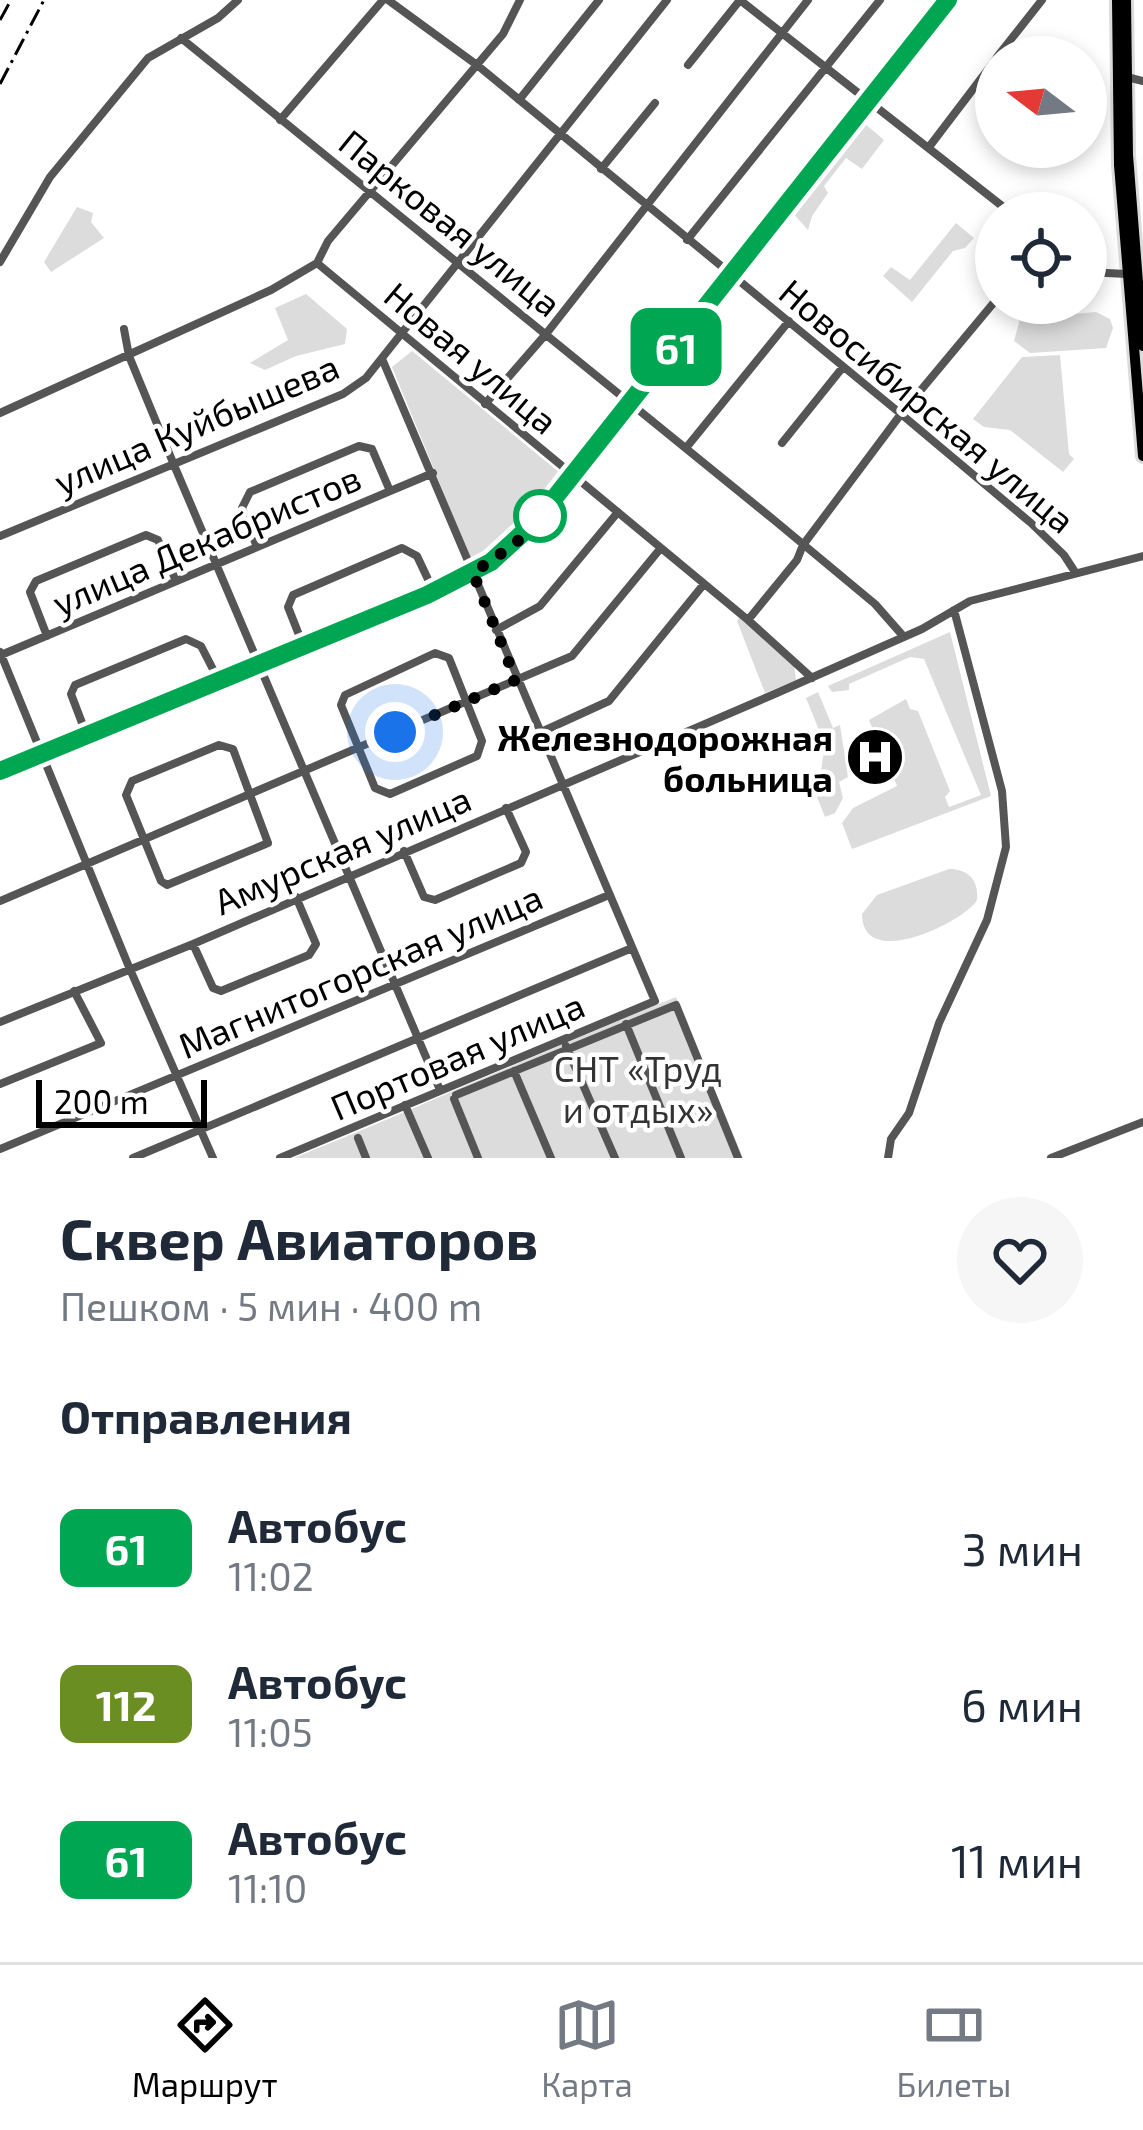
<!DOCTYPE html>
<html lang="ru">
<head>
<meta charset="utf-8">
<style>
  :root { --surface:#fff; --page:#f6f6f7; --text:#1f2937; --muted:#747a83; --line:#e0e1e3; --accent:#000 }
  body { margin:0; font-family:"Exo 2",sans-serif; background:var(--page); color:var(--text); height:100vh; display:flex; flex-direction:column; font-size:45px; white-space:nowrap }
  * { box-sizing:border-box; margin:0 }
  p { font-size:39px; color:var(--muted) }
  .icon { flex:none; width:66px; height:66px; fill:none; stroke:currentColor; stroke-width:2; stroke-linecap:round; stroke-linejoin:round }
  .map { position:relative; height:1158px; overflow:hidden }
  .drawer { display:flex; flex-direction:column; background:var(--surface); flex:1 }
  .drawer>* { flex:none }
  .badge { padding:0 24px; border-radius:18px; font-size:42px; line-height:78px }
  .needle { width:78px; rotate:286deg }
  .fabs { position:absolute; left:975px; top:36px; display:grid; gap:24px }
  .fabs a { display:grid; place-items:center; width:132px; height:132px; border-radius:50%; background:var(--surface); box-shadow:0 6px 18px #0003; font-size:60px }
  .scale { position:absolute; left:36px; bottom:30px; width:171px; box-sizing:border-box; padding-left:12px; border:6px solid #000; border-top:0; font-size:33px; line-height:42px; white-space:nowrap; color:#000; -webkit-text-stroke:9px #fff; paint-order:stroke }
  .you { position:absolute; width:60px; height:60px; margin:-30px; border:9px solid #fff; border-radius:50%; background:#1a73e8; box-shadow:0 0 0 18px #1a73e833 }
  .map>.badge { position:absolute; translate:-50% -50%; box-shadow:0 0 0 6px #fff }
  h2 { padding:0 60px; font-size:45px; line-height:108px }
  .round { display:grid; place-items:center; flex:none; width:126px; height:126px; border-radius:63px; background:var(--page) }
  .overview { display:flex; align-items:center; justify-content:space-between; height:204px; padding:0 60px }
  h1 { font-size:57px; font-weight:700; line-height:90px }
  ul { padding:0; list-style:none }
  li { display:flex; align-items:center; gap:36px; height:156px; padding:0 60px }
  li div { flex:1 }
  li b { display:block; font-size:45px }
  li em { font-style:normal }
  li .badge { min-width:132px; font-weight:700; text-align:center }
  .menu { display:flex; justify-content:space-around; align-items:center; height:168px; border-top:3px solid var(--line); background:var(--surface); font-size:33px; color:var(--muted) }
  .menu a { display:grid; justify-items:center; gap:6px }
  .menu .selected { color:var(--accent) }
  .map>svg:first-child { display:block }
  .green { fill:#dcdcdc }
  .lines { fill:none; stroke-linecap:round; stroke-linejoin:round }
  .major-casing { stroke:#dbdbdb; stroke-width:16 }
  .minor { stroke:#555; stroke-width:8 }
  .major { stroke:#000; stroke-width:10 }
  .rail { stroke:#000; stroke-width:3; stroke-dasharray:18 6 3 6; stroke-linecap:butt }
  .line-casing { stroke:#fff; stroke-width:27 }
  .line { stroke:#00a651; stroke-width:18 }
  .walk { stroke:#000; stroke-width:12; stroke-dasharray:0 21.6 }
  .stop-dot { fill:#fff; stroke:#00a651; stroke-width:6 }
  .labels { text-anchor:middle; dominant-baseline:central; stroke-width:9; stroke-linejoin:round; paint-order:stroke }
  .street-label { font-size:36px; fill:#000; stroke:#fff }
  .poi-label { font-size:36px; font-weight:bold; fill:#000; stroke:#fff; text-anchor:end }
  .park-label { font-size:36px; fill:#333; stroke:#fff }
</style>
</head>
<body>
<div class="map">
<svg width="1143" height="1158" viewBox="0 0 1143 1158">
  <rect width="100%" height="100%" fill="#fff"/>
  <!-- green -->
  <path class="green" d="M864 123 884 140 862 169 846 158 824 186 828 193 812 216 808 230 792 212Z
    M77 207 93 213 91 222 104 238 51 272 44 262Z
    M956 223 974 238 965 248 953 251 912 302 883 276 891 267 910 280Z
    M306 294 347 329 345 344 296 356 265 370 250 363 288 340 275 308Z
    M1096 312 1110 319 1113 328 1106 348 1030 353 1014 341 1020 319Z
    M412 351 560 473 524 521 472 562 392 367Z
    M1060 355 1069 454 1074 459 1063 472 1010 430 984 427 973 419 1022 357Z
    M740 616 794 664 796 680 765 693 737 621Z
    M950 632 991 796 852 849 842 823 853 808 897 786 869 720 906 699 910 709 918 711 950 791 945 797 949 807 981 795 924 659 910 657 849 684V690L832 692 828 686Z
    M818 692 833 728 840 725 848 777 839 782 843 798 835 813 825 817 817 797 825 745 806 698Z
    M949 869C968 869 979 880 977 900 967 920 862 973 862 914L877 895Z
    M676 997 743 1158H294C422 1106 548 1049 676 997Z"/>
  <g class="lines">
    <!-- major casing -->
    <g class="major-casing">
      <path id="major" d="M1117 0 1119 165 1143 456
        M1126 0 1128 155 1143 346"/>
    </g>
    <!-- minor -->
    <path class="minor" d="M388 0 477 65 901 414 1031 523 1064 555 1075 572
      M181 38 774 520 875 604 904 637
      M997 57 1042 0
      M688 65 740 0 1011 213
      M1127 77 1143 81
      M519 100 599 0
      M280 120 383 0
      M929 147 996 59
      M601 169 655 103
      M687 240 880 0
      M0 262 50 177 148 58 218 18 238 0
      M317 263 748 620 812 678
      M1086 272 1127 274
      M124 329 129 356 174 465 440 1090
      M485 404 546 334 808 0
      M0 413 271 290 317 263 328 241 503 34 520 0
      M782 443 843 367
      M686 448 789 321
      M0 536 343 394 366 378 667 0
      M257 547 242 508 250 492 359 446 372 449 390 491
      M748 620 797 560 803 545 901 414 996 300
      M496 630 540 606 618 512
      M47 636 30 592 36 581 146 535 158 540 176 581
      M303 645 288 607 293 595 402 548 417 556 434 592
      M0 652 129 967 213 1158
      M435 653 449 658 482 741 477 756 390 794 375 788 341 705 345 695Z
      M1 655 433 473
      M539 733 609 701 704 584
      M87 736 71 694 75 685 186 639 201 646 219 681
      M219 745 233 749 268 843 167 885 161 881 126 795 132 781Z
      M0 771 434 592 491 562 537 520 948 0
      M404 851 424 897 435 900 521 863 526 852 506 808
      M0 901 572 656 660 549
      M193 944 213 988 221 991 309 955 316 944 296 897
      M0 1022 193 944 770 696 922 629 970 601 1143 556
      M626 1024 681 1158
      M566 1046 615 1158
      M514 1071 551 1158
      M0 1084 101 1043 74 991
      M456 1095 676 1005 738 1158
      M454 1099 478 1158
      M405 1105 428 1158
      M358 1138 366 1158
      M0 1149 609 895
      M133 1158 632 948
      M280 1158 655 1001 383 361
      M888 1158 891 1139 909 1113 939 1023 987 920 1006 847 1002 791 954 610
      M1051 1158 1143 1122"/>
    <!-- major -->
    <use href="#major" class="major"/>
    <!-- rail -->
    <path class="rail" d="M0 20 11 0
      M0 84 44 0"/>
  </g>
  <g class="lines">
    <!-- line casing -->
    <g class="line-casing">
      <path id="line" d="M0 771 427 595 491 562 537 520 948 0"/>
    </g>
    <!-- line -->
    <use href="#line" class="line"/>
    <!-- walk -->
    <path class="walk" d="M395 732 516 680 473 573 516 543 540 516"/>
  </g>
  <!-- icons -->
  <defs>
    <g id="hospital-disc" transform="scale(3)"><circle r="9.5" fill="#000" stroke="#fff"/><path d="M-5-5h3v3.5h4V-5h3V5h-3V1.5h-4V5h-3Z" fill="#fff"/></g>
  </defs>
  <g fill-rule="evenodd">
    <use href="#hospital-disc" x="875" y="757"/>
  </g>
  <!-- markers -->
  <circle class="stop-dot" cx="540" cy="516" r="24"/>
  <g class="labels">
    <!-- street labels -->
    <g class="street-label">
      <text transform="translate(451 222) rotate(39)">Парковая улица</text>
      <text transform="translate(472 357) rotate(40)">Новая улица</text>
      <text transform="translate(928 405) rotate(40)">Новосибирская улица</text>
      <text transform="translate(196 423) rotate(-23)">улица Куйбышева</text>
      <text transform="translate(206 539) rotate(-23)">улица Декабристов</text>
      <text transform="translate(342 849) rotate(-23)">Амурская улица</text>
      <text transform="translate(360 970) rotate(-23)">Магнитогорская улица</text>
      <text transform="translate(457 1055) rotate(-23)">Портовая улица</text>
    </g>
    <!-- poi labels -->
    <g class="poi-label">
      <text x="833" y="736">Железнодорожная<tspan x="833" dy="41">больница</tspan></text>
    </g>
    <!-- park labels -->
    <g class="park-label">
      <text x="638" y="1067">СНТ «Труд<tspan x="638" dy="41">и отдых»</tspan></text>
    </g>
  </g>
</svg>
<div class="fabs">
<a><svg class="needle" viewBox="-14 -14 28 28"><path d="M0-13l5 13h-10z" fill="#e53935"/><path d="M0 13l5-13h-10z" fill="#747a83"/></svg></a>
<a><svg class="icon" aria-label="locate" viewBox="0 0 24 24"><circle cx="12" cy="12" r="6"/><path d="M12 2v4M12 18v4M2 12h4M18 12h4"/></svg></a>
</div>
<div class="scale">200 m</div>
<div class="you" style="left:395px;top:732px"></div>
<b class="badge" style="left:676px;top:347px;background:#00a651;color:#fff">61</b>
</div>
<section class="drawer">
<div class="overview"><div><h1>Сквер Авиаторов</h1><p>Пешком · 5 мин · 400 m</p></div><a class="round"><svg class="icon" aria-label="heart" viewBox="0 0 24 24"><path d="M12 20l-8-8c-3-5 5-10 8-4 3-6 11-1 8 4z"/></svg></a></div>
<h2>Отправления</h2>
<ul>
<li><span class="badge" style="background:#00a651;color:#fff">61</span><div><b>Автобус</b><p>11:02</p></div><em>3 мин</em></li>
<li><span class="badge" style="background:#6b8e23;color:#fff">112</span><div><b>Автобус</b><p>11:05</p></div><em>6 мин</em></li>
<li><span class="badge" style="background:#00a651;color:#fff">61</span><div><b>Автобус</b><p>11:10</p></div><em>11 мин</em></li>
</ul>
</section>
<nav class="menu">
<a class="selected"><svg class="icon" aria-label="directions" viewBox="0 0 24 24"><path d="M12 3l9 9-9 9-9-9zM9 14v-3h6M13 9l2 2-2 2"/></svg>Маршрут</a>
<a><svg class="icon" aria-label="map" viewBox="0 0 24 24"><path d="M3 6l6-2 6 2 6-2v14l-6 2-6-2-6 2zM9 4v14M15 6v14"/></svg>Карта</a>
<a><svg class="icon" aria-label="tickets" viewBox="0 0 24 24"><path d="M3 7h18v10H3zM15 7v10"/></svg>Билеты</a>
</nav>
</body>
</html>
